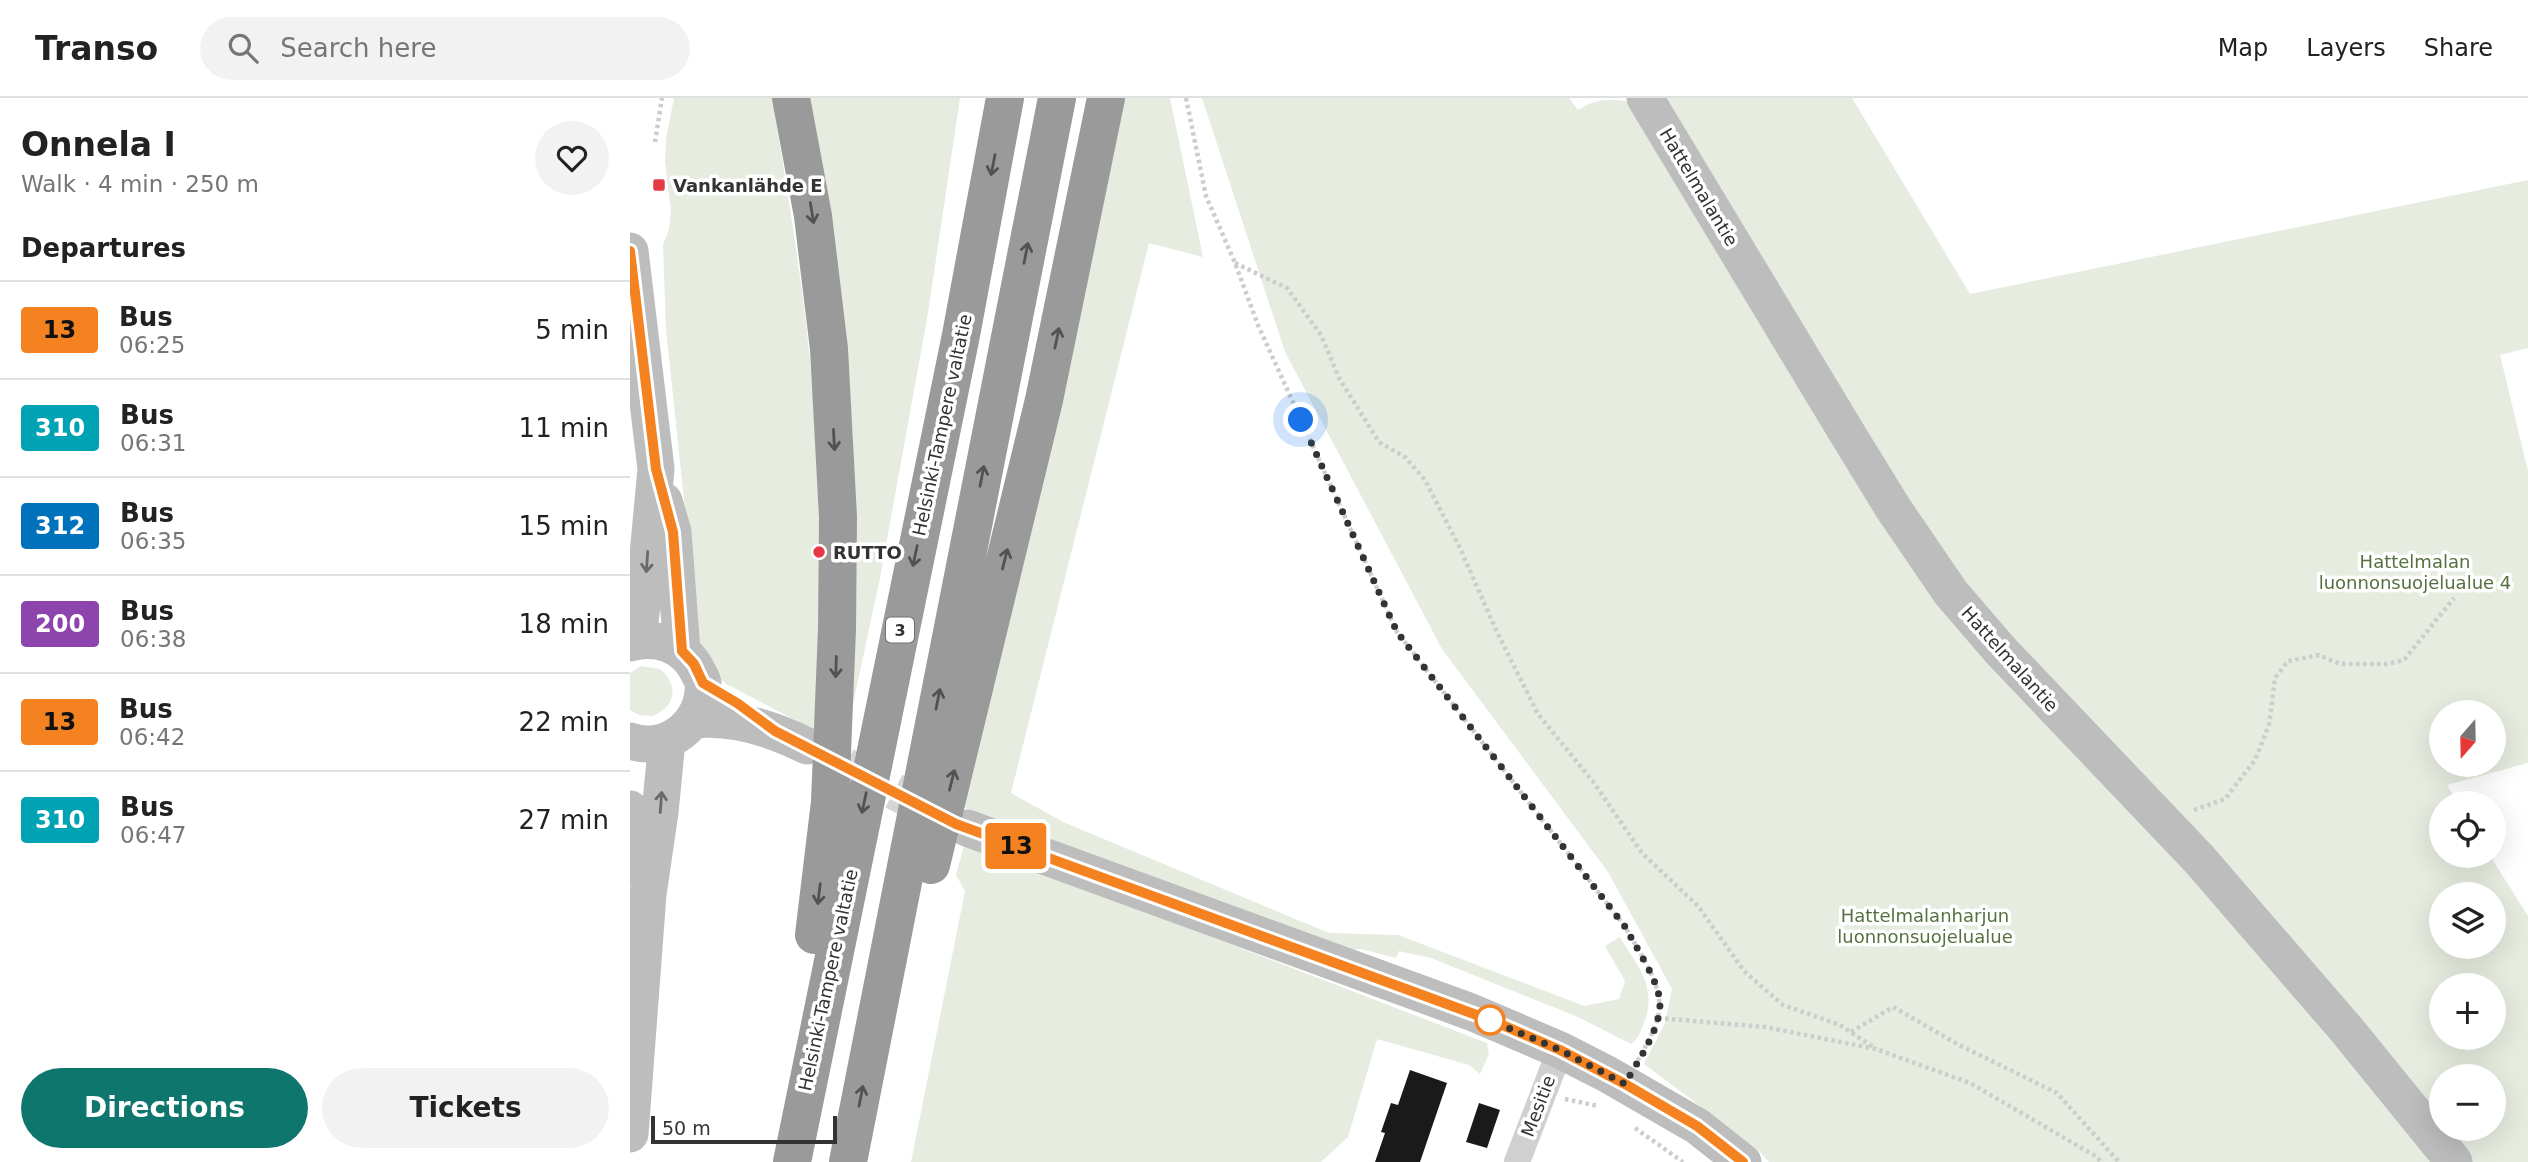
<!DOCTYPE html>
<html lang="en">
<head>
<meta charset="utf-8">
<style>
  :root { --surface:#fff; --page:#f2f2f2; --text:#222; --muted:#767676; --line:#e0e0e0; --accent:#0f766e }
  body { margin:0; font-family:"DejaVu Sans",sans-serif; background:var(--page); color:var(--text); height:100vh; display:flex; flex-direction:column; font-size:26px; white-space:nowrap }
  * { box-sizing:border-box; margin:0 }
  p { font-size:23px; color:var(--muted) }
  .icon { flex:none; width:38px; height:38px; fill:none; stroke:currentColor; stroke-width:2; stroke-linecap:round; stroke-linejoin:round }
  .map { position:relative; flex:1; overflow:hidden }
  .sheet { display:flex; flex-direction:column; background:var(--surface); width:630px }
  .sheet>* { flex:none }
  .badge { padding:0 14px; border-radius:5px; font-size:24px; line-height:46px }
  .needle { width:46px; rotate:200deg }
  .tools { position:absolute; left:1799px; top:602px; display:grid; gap:14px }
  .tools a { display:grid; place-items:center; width:77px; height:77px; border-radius:50%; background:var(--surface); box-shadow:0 7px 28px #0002; font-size:35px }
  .scale { position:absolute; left:21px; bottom:18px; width:186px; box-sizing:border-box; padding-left:7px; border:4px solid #333; border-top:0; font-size:19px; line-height:24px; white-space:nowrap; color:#333; -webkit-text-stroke:5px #fff; paint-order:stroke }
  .you { position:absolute; width:35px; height:35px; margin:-18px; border:5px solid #fff; border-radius:50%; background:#1a73e8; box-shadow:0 0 0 10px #1a73e833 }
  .map>.badge { position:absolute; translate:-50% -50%; box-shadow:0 0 0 4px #fff }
  h2 { padding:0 21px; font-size:26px; line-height:63px }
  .round { display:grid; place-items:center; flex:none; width:74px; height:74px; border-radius:37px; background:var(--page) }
  .overview { display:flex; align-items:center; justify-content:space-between; height:119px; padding:0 21px }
  h1 { font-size:33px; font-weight:700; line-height:52px }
  .primary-button { display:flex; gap:14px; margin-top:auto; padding:14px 21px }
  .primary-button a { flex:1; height:80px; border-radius:42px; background:var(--accent); color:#fff; font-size:28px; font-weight:700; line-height:80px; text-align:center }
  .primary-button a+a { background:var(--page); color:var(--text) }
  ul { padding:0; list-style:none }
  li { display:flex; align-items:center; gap:21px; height:98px; padding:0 21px; border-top:2px solid var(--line) }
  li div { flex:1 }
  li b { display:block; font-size:26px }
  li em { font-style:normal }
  li .badge { min-width:77px; font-weight:700; text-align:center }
  header { display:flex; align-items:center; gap:42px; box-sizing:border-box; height:98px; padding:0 35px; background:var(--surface); border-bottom:2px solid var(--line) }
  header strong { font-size:33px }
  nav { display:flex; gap:38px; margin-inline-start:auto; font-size:24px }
  .search { width:490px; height:63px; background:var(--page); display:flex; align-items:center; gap:18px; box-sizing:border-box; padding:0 24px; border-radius:38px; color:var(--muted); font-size:26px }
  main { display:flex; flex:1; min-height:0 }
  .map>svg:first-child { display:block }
  .green { fill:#e6ecdf; fill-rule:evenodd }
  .building { fill:#1a1a1a }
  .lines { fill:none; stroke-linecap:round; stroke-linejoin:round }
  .secondary-tunnel { stroke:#d6d6d6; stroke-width:37; stroke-dasharray:37 18; stroke-linecap:butt }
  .path { stroke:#cdcdcd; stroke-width:4.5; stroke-dasharray:3.5 3.5; stroke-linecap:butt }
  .street { stroke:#d0d0d0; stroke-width:26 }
  .secondary { stroke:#bdbdbd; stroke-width:37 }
  .highway { stroke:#9a9a9a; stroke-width:38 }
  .oneway { stroke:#525252 }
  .oneway2 { stroke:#6a6a6a }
  .line-casing { stroke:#fff; stroke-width:16 }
  .line { stroke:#f58220; stroke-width:10 }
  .walk { stroke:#333; stroke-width:7; stroke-dasharray:0 12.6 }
  .poi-dot { fill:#e63946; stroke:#fff; stroke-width:2.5 }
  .stop-dot { fill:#fff; stroke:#f58220; stroke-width:3.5 }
  .labels { text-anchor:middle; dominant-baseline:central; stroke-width:7; stroke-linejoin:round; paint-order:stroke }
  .shield { fill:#fff; stroke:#707070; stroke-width:2 }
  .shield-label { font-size:16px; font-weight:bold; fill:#333 }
  .poi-label { font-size:18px; font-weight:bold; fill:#333; stroke:#fff; text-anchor:start }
  .street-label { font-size:18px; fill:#333; stroke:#fff }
  .park-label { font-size:18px; fill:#56703f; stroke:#fff }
</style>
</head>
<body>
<header>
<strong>Transo</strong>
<div class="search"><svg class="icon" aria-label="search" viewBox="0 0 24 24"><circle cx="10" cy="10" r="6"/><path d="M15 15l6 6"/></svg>Search here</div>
<nav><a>Map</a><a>Layers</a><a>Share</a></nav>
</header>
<main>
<section class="sheet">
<div class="overview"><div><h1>Onnela I</h1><p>Walk · 4 min · 250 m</p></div><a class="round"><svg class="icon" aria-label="heart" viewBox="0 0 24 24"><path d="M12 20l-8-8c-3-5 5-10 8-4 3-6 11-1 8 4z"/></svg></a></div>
<h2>Departures</h2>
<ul>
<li><span class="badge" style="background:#f58220;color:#111">13</span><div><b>Bus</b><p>06:25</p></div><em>5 min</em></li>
<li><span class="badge" style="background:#00a3b4;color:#fff">310</span><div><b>Bus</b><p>06:31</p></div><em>11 min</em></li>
<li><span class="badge" style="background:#0072bc;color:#fff">312</span><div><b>Bus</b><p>06:35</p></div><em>15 min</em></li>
<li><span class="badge" style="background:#8e44ad;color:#fff">200</span><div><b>Bus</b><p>06:38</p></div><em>18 min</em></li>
<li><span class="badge" style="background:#f58220;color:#111">13</span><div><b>Bus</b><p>06:42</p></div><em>22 min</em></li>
<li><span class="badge" style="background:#00a3b4;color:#fff">310</span><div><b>Bus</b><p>06:47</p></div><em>27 min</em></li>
</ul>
<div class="primary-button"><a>Directions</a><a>Tickets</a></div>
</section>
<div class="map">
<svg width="1898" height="1064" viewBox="0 0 1898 1064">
  <rect width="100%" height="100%" fill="#fff"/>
  <!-- green -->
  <path class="green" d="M44 0H142C159 102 176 204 184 306 193 413 192 525 184 632L96 586 78 570 70 552 36 232 33 147 39 131 41 113 35 63 36 41Z
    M173 0H330L298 215 250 480 217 634 223 483V337L209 180Z
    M490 0H540L573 159 519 145 381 695 433 724 699 835 768 837 954 908 989 901 995 883 975 848 990 839C1008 869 1029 891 1013 927 1010 935 1008 941 1001 946L948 919 801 860 769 853 766 860 731 851 704 853 330 708Z
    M572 0H939L948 12C967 0 982 0 1003 5L1254 420 1807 1064H1139L1126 1050 1014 966 1035 925 1042 891 978 774 812 551 655 254Z
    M1029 0H1222L1340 196 1898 82V250L1870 257 1898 373V665L1817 687 1828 705H1811V758H1860L1898 818V1064H1839L1812 1031H1864V978H1811V1029L1333 491ZM1811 614H1864V667H1811ZM1811 796H1864V849H1811ZM1811 887H1864V940H1811Z
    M11 568 30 571C49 586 46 609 23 618L9 617 0 612V575Z
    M335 744 857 945 859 956 850 976 839 967 747 941 718 1039 691 1064H281L335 793 326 777Z"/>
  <!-- building -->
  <path class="building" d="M780 972 817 985 790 1064H745L755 1035 751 1034 761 1005 768 1007Z
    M849 1005 870 1012 857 1050 836 1044Z"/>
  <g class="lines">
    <!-- secondary-tunnel -->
    <path class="secondary-tunnel" d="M215 668 316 720"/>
    <!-- path -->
    <path class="path" d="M556 0 576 98 605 165 628 227 767 534 996 830C1009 855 1038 892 1027 922 1023 936 1015 949 1008 962
      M25 44 32 0
      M605 165 657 190 691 237 709 280 749 344 775 359 795 382 830 450 866 532 908 616 964 685 1012 755 1068 808 1114 873 1153 907 1210 927 1246 951
      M1564 712 1595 701 1625 662 1639 627 1645 580 1658 563 1689 557 1710 566H1757L1774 562 1824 500
      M1028 920 1135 929 1246 951 1340 985 1467 1059 1471 1064
      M1221 934 1263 909 1329 947 1427 995 1489 1064
      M935 1001 968 1008
      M1005 1030 1053 1064"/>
    <!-- street -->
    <path class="street" d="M887 1064 930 952"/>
    <!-- secondary -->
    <path class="secondary" d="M1015 0 1217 335 1263 410 1321 495 1370 552 1569 761 1716 931 1824 1064
      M0 153 26 371 16 478 10 523 1 545
      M34 403 43 434 52 553
      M0 545C26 538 52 546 66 570 68 575 72 580 73 585 76 625 37 656 0 643
      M64 622C102 618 143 631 177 648
      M0 711 13 774
      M337 730 841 914 930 952 977 976 1067 1028 1113 1064
      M0 1036 18 796 30 714 37 643"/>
    <!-- highway -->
    <path class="highway" d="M161 0 183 118 199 251 208 419 207 531 200 704 184 837
      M301 767 414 302 476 0
      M162 1064 331 237 375 0
      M218 1064 427 0"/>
  </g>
  <!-- one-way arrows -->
  <defs><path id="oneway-shaft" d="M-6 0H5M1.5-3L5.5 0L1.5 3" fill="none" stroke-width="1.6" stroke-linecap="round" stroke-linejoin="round" transform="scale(1.75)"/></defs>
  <g class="oneway">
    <use href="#oneway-shaft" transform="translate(363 67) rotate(101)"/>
    <use href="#oneway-shaft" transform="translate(182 115) rotate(81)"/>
    <use href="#oneway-shaft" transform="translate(396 155) rotate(-79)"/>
    <use href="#oneway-shaft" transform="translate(427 240) rotate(-78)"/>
    <use href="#oneway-shaft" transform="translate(204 342) rotate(87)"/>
    <use href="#oneway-shaft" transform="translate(352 378) rotate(-79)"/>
    <use href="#oneway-shaft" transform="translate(285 458) rotate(102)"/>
    <use href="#oneway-shaft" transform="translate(375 461) rotate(-76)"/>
    <use href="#oneway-shaft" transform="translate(206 569) rotate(92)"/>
    <use href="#oneway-shaft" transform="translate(308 601) rotate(-79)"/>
    <use href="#oneway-shaft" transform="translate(322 682) rotate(-76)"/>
    <use href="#oneway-shaft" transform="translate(234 705) rotate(102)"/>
    <use href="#oneway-shaft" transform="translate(189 796) rotate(97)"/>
    <use href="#oneway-shaft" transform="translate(231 998) rotate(-79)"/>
  </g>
  <g class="oneway2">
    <use href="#oneway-shaft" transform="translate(17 464) rotate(94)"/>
    <use href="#oneway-shaft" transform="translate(31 704) rotate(-86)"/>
  </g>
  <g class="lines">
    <!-- line casing -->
    <g class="line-casing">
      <path id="line" d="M0 153 26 371 43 434 52 553 64 566 73 585 107 605 145 633 326 726 863 923 930 952 995 986 1067 1028 1113 1064"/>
    </g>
    <!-- line -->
    <use href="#line" class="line"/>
    <!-- walk -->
    <path class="walk" d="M671 322 767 534 996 830C1006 850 1029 883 1030 905 1030 933 1008 962 995 986L930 952 860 922"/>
  </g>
  <!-- markers -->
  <g class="poi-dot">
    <rect x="22" y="80" width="14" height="14" rx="3.5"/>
    <circle cx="189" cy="454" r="7"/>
  </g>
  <circle class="stop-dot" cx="860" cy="922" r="14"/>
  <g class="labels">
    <!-- shield labels -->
    <rect class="shield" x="256" y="519.5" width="28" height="25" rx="5"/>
    <g class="shield-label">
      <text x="270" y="532">3</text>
    </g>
    <!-- poi labels -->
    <g class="poi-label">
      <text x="43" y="87">Vankanlähde E</text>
      <text x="203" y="454">RUTTO</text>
    </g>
    <!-- street labels -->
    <g class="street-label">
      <text transform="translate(1069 89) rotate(59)">Hattelmalantie</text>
      <text transform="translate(312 327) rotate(-78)">Helsinki-Tampere valtatie</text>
      <text transform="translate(1380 561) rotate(48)">Hattelmalantie</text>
      <text transform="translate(198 882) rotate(-78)">Helsinki-Tampere valtatie</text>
      <text transform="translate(908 1008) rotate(-69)">Mesitie</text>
    </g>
    <!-- park labels -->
    <g class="park-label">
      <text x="1785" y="463">Hattelmalan<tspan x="1785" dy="21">luonnonsuojelualue 4</tspan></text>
      <text x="1295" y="817">Hattelmalanharjun<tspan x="1295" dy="21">luonnonsuojelualue</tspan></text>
    </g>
  </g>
</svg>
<div class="tools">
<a><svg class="needle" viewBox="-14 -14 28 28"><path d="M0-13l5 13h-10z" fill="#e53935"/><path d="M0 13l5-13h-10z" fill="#767676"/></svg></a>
<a><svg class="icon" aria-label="locate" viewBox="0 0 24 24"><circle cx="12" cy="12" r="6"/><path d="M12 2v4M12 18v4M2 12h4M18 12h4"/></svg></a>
<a><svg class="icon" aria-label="layers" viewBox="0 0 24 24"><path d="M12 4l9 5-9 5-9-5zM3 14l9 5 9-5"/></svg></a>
<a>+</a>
<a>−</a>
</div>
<div class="scale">50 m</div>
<div class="you" style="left:671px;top:322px"></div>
<b class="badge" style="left:386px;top:748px;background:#f58220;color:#111">13</b>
</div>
</main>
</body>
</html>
